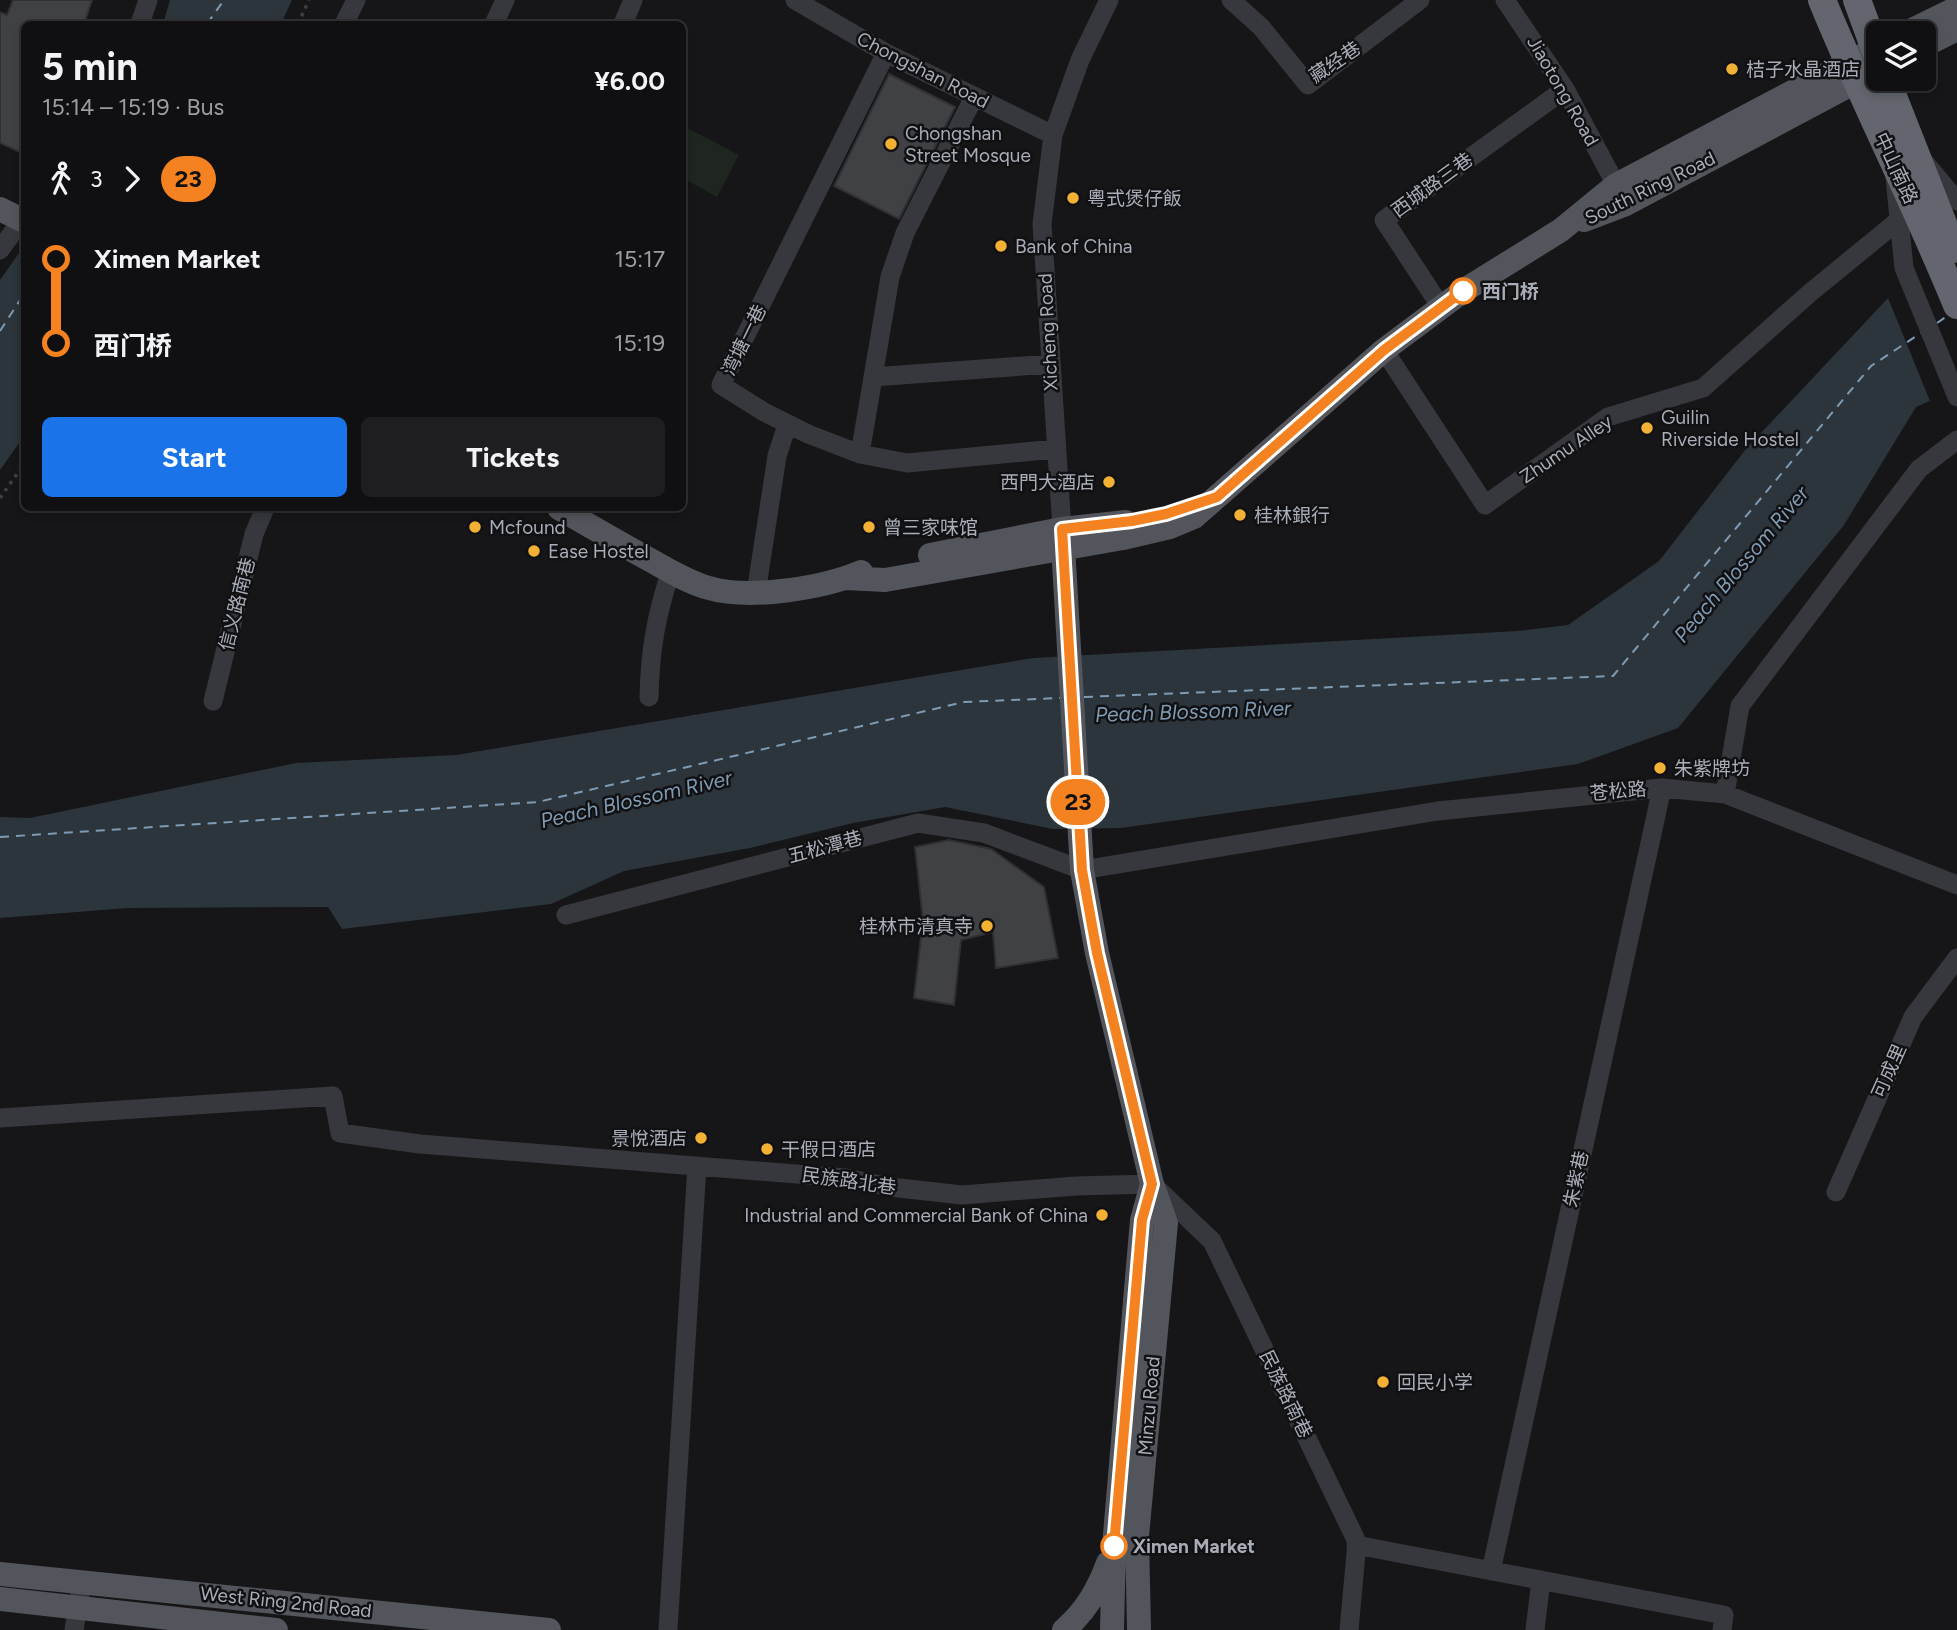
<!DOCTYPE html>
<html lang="en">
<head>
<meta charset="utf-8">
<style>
  :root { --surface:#101012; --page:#1e1e20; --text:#f1f3f6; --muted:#9c9d9f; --line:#303032; --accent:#1a73e8 }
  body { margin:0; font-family:Figtree,"Noto Sans SC",sans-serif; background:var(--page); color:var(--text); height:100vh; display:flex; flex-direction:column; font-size:26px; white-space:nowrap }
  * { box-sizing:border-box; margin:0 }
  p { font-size:23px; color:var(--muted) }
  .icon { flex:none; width:38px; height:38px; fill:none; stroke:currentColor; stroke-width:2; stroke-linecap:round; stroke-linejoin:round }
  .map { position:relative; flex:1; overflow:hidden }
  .details { position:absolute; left:21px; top:21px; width:665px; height:490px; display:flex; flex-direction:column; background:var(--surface); border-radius:10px; box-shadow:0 4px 10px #0003,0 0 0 2px var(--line) }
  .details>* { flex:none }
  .badge { padding:0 14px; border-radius:23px; font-size:24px; line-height:46px }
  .fabs { position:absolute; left:1866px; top:21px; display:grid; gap:14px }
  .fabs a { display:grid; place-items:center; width:70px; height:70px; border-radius:10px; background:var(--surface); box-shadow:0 4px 10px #0003,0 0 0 2px var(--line); font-size:35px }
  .map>.badge { position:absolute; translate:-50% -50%; box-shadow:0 0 0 4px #fff }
  .legs { display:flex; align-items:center; gap:10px; height:77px; padding:0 21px; font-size:23px }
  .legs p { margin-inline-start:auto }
  .head { display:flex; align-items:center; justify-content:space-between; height:119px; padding:0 21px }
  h1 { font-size:38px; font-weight:700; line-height:52px }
  .action { display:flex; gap:14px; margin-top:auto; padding:14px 21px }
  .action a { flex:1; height:80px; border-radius:10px; background:var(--accent); color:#fff; font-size:28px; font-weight:700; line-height:80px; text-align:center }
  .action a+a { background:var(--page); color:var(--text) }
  ul { padding:0 21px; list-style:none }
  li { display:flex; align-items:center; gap:24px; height:84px; font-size:26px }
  li i { display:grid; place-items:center; width:10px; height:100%; margin:0 9px; background:currentColor }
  li i::after { content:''; width:18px; height:18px; margin:-9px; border:5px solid; border-radius:50%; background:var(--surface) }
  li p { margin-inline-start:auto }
  li:first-child i { background:linear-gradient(#0000 50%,currentColor 0) }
  li:last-child i { background:linear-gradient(currentColor 50%,#0000 0) }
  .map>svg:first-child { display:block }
  .green { fill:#1e261f }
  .water { fill:#2c353c }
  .pier { fill:#161618 }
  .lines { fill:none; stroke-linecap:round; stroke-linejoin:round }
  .ferry { stroke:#7f9bb3; stroke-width:2; stroke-dasharray:9 7; stroke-linecap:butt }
  .building { fill:#404145; stroke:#303034; stroke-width:2 }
  .path { stroke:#3d3f44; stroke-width:3.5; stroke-dasharray:3.5 5; stroke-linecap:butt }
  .minor { stroke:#37383d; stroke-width:19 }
  .major { stroke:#53555c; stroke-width:24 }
  .highway { stroke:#63666e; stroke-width:28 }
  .major-bridge { stroke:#53555c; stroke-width:24 }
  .line-1-casing { stroke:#fff; stroke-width:16 }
  .line-1 { stroke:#f58220; stroke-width:10 }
  .poi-dot { fill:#f2b134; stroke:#111113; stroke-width:2.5 }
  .stop-1-dot { fill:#fff; stroke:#f58220; stroke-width:3.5 }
  .labels { text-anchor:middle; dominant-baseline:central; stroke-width:5; stroke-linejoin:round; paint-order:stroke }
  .street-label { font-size:19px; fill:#a8adb8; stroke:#111113 }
  .poi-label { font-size:19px; fill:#a8adb8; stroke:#111113; text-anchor:start }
  .stop-label { font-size:19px; font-weight:bold; fill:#a8adb8; stroke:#111113; text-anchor:start }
  .water-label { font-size:21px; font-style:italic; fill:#7f9bb3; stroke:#111113 }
</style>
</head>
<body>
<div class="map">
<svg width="1957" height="1630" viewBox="0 0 1957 1630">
  <rect width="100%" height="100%" fill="#161618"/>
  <!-- green -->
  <path class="green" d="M682 125 739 155 717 197 683 178Z"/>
  <!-- water -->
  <path class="water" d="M170 0H292L281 24H163Z
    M24 246V436L0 470V280Z
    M1957 264V389L1916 407 1844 525 1678 728 1578 764 1121 828 1053 829 945 807 853 823 750 848 624 871 551 904 342 929 328 907 128 908 0 918V817L30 818 296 763 456 755 1033 658 1517 631 1568 625 1659 561 1746 449 1888 298Z"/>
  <!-- pier -->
  <path class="pier" d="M1957 264V389L1930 401 1888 298Z"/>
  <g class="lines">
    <!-- ferry -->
    <path class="ferry" d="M207 24 224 0
      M1937 323 1950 314
      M0 331 24 294
      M1084 697 1613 676 1871 366 1921 333
      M0 837 538 802 964 702 1061 698"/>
  </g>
  <!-- building -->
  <path class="building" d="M13 0H92L84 24H24V144L20 152 0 143V12L7 15Z
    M889 74 955 107 899 219 834 186Z
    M949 840 991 849 1044 887 1058 958 996 968 993 932 961 940 954 1005 914 998 923 920 915 847Z"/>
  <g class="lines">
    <!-- path -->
    <path class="path" d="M298 24 309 0
      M0 498 24 464"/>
    <!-- minor -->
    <path class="minor" d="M795 0 886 53 1053 135
      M1231 0 1261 27 1308 85 1420 0
      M1505 0 1565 89 1616 185
      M140 24 148 0
      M344 24 356 0
      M494 24 505 0
      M623 24 633 0
      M886 53 721 385 764 412 808 434 860 454 907 463 1056 449
      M1926 164 1957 201
      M1895 178 1904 268 1957 397
      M0 250 24 217
      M1441 307 1384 220 1565 89
      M1384 350 1485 505 1608 417 1703 388 1811 292 1899 220
      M873 377 1050 364
      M860 454 890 277 905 233 974 97
      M1062 529 1042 224 1053 135 1080 60 1109 0
      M756 593 777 456 787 425
      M649 697C650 651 656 615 671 571
      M213 701 254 534 265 508
      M1725 794 1957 885
      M566 915 918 823 984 833 1082 870 1438 811 1662 788 1725 794 1740 706 1919 469 1957 440
      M0 1118 333 1096 340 1133 420 1144 846 1178 890 1187 962 1195 1076 1186 1152 1184 1212 1241 1357 1542 1349 1630
      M1836 1192 1913 1017 1957 958
      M1356 1545 1724 1615 1722 1630
      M1491 1571 1662 788
      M74 1630 82 1581
      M668 1630 697 1166
      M1535 1630 1541 1580"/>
    <!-- major -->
    <path class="major" d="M1906 33 1957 8
      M1923 46 1957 29
      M1584 220 1626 204 1878 70
      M559 508C590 526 621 544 652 561 670 571 690 583 709 588 750 600 823 588 861 572
      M1062 529 1082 870 1097 953 1152 1184 1142 1220 1114 1546 1112 1630
      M930 555 1062 529 1126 522
      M846 578 885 580 1123 538 1170 527 1194 517 1384 350 1463 291 1561 230 1616 185 1878 47
      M0 1574 549 1630
      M0 1599 276 1630
      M1064 1630C1086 1611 1098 1590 1108 1563
      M1139 1630 1137 1536 1166 1223 1152 1184"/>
    <!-- highway -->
    <path class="highway" d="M1822 0C1864 103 1915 202 1957 305
      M1857 0 1878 57
      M1886 79 1953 249"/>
    <!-- major-bridge -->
    <path class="major-bridge" d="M0 209 24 221"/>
  </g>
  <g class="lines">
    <!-- line-1 casing -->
    <g class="line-1-casing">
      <path id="line-1" d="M1114 1546 1142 1220 1152 1184 1097 953 1082 870 1062 529 1132 521 1166 514 1217 497 1384 350 1463 291"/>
    </g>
    <!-- line-1 -->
    <use href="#line-1" class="line-1"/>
  </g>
  <!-- markers -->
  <g class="poi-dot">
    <circle cx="1732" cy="69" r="7"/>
    <circle cx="891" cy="144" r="7"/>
    <circle cx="1073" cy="198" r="7"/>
    <circle cx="1001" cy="246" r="7"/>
    <circle cx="1647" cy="428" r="7"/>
    <circle cx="1109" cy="482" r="7"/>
    <circle cx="1240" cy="515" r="7"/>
    <circle cx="475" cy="527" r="7"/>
    <circle cx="869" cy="527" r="7"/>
    <circle cx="534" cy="551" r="7"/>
    <circle cx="1660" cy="768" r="7"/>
    <circle cx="987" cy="926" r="7"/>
    <circle cx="701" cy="1138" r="7"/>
    <circle cx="767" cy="1149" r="7"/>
    <circle cx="1102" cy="1215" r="7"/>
    <circle cx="1383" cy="1382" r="7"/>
  </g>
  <g class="stop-1-dot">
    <circle cx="1463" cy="291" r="12"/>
    <circle cx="1114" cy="1546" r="12"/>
  </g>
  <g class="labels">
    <!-- street labels -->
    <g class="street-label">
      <text transform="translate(1335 62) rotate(-34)">藏经巷</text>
      <text transform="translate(923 70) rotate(27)">Chongshan Road</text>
      <text transform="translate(1563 91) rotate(60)">Jiaotong Road</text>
      <text transform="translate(1896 168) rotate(65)">中山南路</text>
      <text transform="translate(1432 185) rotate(-36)">西城路三巷</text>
      <text transform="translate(1650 188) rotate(-26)">South Ring Road</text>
      <text transform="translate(1048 332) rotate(-93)">Xicheng Road</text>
      <text transform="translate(744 340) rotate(-64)">湾塘一巷</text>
      <text transform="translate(1566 449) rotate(-34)">Zhumu Alley</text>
      <text transform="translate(237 604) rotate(-76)">信义路南巷</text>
      <text transform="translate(1618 791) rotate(-5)">苍松路</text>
      <text transform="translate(825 847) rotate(-15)">五松潭巷</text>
      <text transform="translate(1889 1071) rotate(-66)">可成里</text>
      <text transform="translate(1576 1179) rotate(-78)">朱紫巷</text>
      <text transform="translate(849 1181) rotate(8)">民族路北巷</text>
      <text transform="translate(1286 1394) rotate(64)">民族路南巷</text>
      <text transform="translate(1149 1406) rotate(-85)">Minzu Road</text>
      <text transform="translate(286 1602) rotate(6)">West Ring 2nd Road</text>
    </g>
    <!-- poi labels -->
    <g class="poi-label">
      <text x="1746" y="69">桔子水晶酒店</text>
      <text x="905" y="133">Chongshan<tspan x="905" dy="22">Street Mosque</tspan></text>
      <text x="1087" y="198">粵式煲仔飯</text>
      <text x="1015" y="246">Bank of China</text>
      <text x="1661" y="417">Guilin<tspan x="1661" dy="22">Riverside Hostel</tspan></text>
      <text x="1095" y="482" text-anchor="end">西門大酒店</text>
      <text x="1254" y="515">桂林銀行</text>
      <text x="489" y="527">Mcfound</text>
      <text x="883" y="527">曾三家味馆</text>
      <text x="548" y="551">Ease Hostel</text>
      <text x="1674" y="768">朱紫牌坊</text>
      <text x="973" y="926" text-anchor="end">桂林市清真寺</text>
      <text x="687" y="1138" text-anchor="end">景悅酒店</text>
      <text x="781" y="1149">干假日酒店</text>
      <text x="1088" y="1215" text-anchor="end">Industrial and Commercial Bank of China</text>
      <text x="1397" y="1382">回民小学</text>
    </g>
    <!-- stop labels -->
    <g class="stop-label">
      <text x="1482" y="291">西门桥</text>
      <text x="1133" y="1546">Ximen Market</text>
    </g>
    <!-- water labels -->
    <g class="water-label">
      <text transform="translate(1741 564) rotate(-50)">Peach Blossom River</text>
      <text transform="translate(1193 711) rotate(-2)">Peach Blossom River</text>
      <text transform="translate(636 799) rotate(-13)">Peach Blossom River</text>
    </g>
  </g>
</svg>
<div class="fabs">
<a><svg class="icon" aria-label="layers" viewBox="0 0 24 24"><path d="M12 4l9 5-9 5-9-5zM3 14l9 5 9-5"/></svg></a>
</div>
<b class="badge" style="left:1078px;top:802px;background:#f58220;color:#111">23</b>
<section class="details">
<div class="head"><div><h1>5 min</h1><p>15:14 – 15:19 · Bus</p></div><b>¥6.00</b></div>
<div class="legs"><svg class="icon" aria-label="walk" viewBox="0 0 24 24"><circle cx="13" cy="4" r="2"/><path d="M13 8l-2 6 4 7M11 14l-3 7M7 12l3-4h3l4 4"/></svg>3<svg class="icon" aria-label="forward" viewBox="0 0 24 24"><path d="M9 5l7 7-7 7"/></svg><b class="badge" style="background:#f58220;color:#111">23</b></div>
<ul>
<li><i style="color:#f58220"></i><b>Ximen Market</b><p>15:17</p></li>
<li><i style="color:#f58220"></i><b>西门桥</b><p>15:19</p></li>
</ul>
<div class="action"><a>Start</a><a>Tickets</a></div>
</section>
</div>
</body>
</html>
